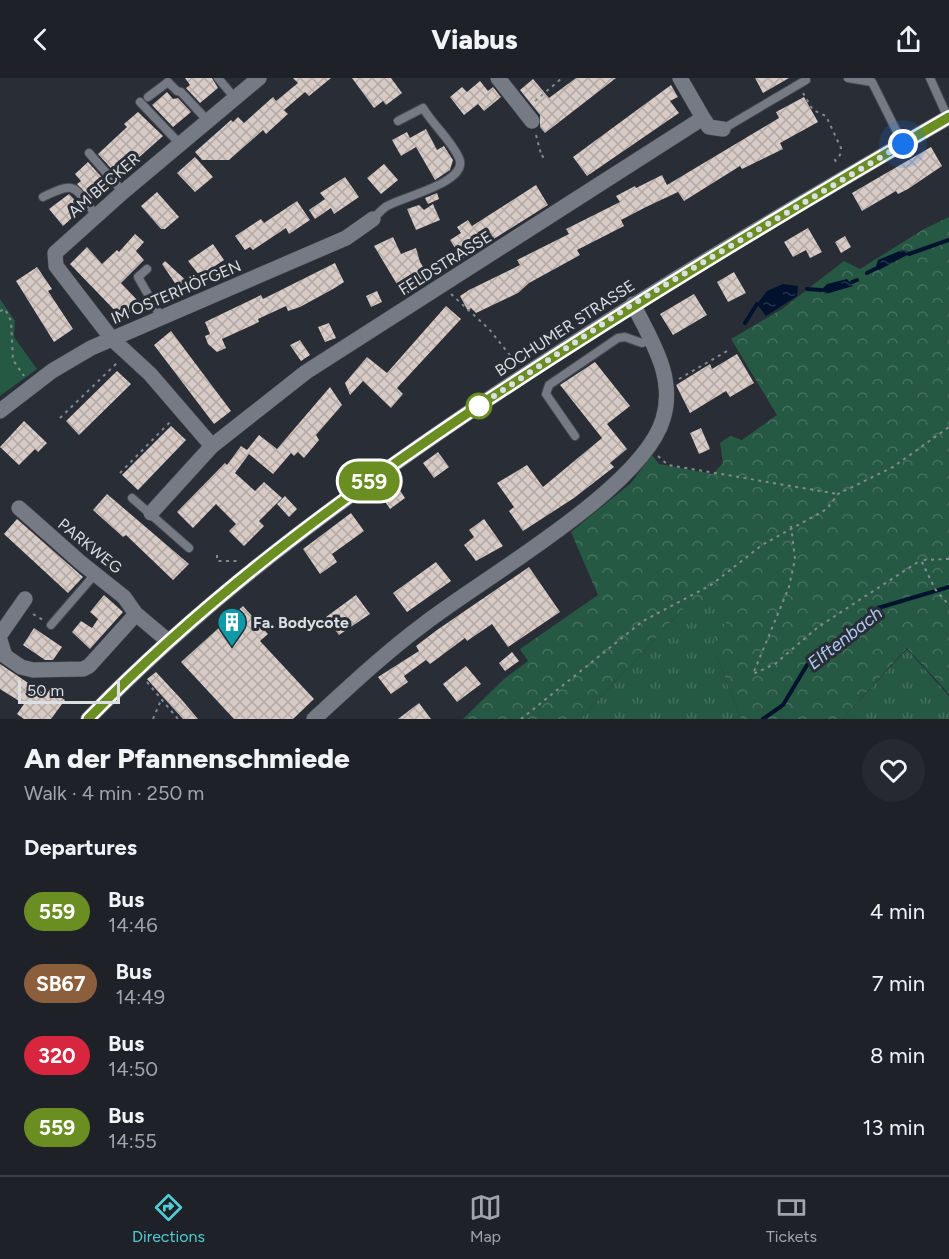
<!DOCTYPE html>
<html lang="en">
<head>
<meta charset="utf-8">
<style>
  :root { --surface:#1e2228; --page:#262a30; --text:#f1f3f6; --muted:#a1a4a8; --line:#3c3f45; --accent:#52ccd5 }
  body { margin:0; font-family:Figtree,sans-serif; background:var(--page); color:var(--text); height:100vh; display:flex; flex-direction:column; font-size:22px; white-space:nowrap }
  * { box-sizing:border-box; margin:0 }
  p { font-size:20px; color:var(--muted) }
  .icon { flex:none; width:33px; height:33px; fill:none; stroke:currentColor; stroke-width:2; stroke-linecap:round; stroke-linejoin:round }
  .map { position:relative; height:641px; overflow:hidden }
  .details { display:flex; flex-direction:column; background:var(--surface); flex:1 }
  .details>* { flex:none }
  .badge { padding:0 12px; border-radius:20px; font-size:21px; line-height:39px }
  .scale { position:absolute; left:18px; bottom:15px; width:102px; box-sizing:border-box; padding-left:6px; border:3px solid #dbdfe4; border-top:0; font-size:16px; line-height:21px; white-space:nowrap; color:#dbdfe4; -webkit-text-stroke:4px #282d36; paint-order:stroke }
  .you { position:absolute; width:30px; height:30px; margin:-15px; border:4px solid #fff; border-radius:50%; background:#1a73e8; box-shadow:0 0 0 9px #1a73e833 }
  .map>.badge { position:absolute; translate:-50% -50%; box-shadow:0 0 0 3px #fff }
  h2 { padding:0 24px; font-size:22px; line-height:54px }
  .round { display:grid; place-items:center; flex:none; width:63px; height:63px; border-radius:32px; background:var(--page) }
  .headline { display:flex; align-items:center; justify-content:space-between; height:102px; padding:0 24px }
  h1 { font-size:28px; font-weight:800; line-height:45px }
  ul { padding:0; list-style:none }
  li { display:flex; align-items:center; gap:18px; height:72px; padding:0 24px }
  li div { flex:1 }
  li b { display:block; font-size:22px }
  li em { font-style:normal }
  li .badge { min-width:66px; font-weight:700; text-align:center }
  header { display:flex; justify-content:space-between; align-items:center; height:78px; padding:0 24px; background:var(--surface); font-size:27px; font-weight:800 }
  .tab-bar { display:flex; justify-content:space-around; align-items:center; height:84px; border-top:2px solid var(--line); background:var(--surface); font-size:16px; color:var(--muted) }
  .tab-bar a { display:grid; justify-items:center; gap:3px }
  .tab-bar .on { color:var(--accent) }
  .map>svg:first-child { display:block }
  .grass { fill:url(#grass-tufts) }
  .forest { fill:url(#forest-crowns) }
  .park { fill:#265943 }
  .water { fill:url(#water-ripples) }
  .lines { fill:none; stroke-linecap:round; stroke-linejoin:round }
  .stream { stroke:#00122e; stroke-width:4 }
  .building { fill:url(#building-cross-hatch) }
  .lane-casing { stroke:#464a51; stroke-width:10 }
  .street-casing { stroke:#464a51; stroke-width:16 }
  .secondary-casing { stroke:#464a51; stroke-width:16 }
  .path { stroke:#84888f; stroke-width:2; stroke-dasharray:3 4.5; stroke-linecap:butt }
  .lane { stroke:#757a85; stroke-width:8 }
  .street { stroke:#757a85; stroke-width:15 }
  .secondary { stroke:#757a85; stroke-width:15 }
  .line-casing { stroke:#fff; stroke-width:14 }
  .line { stroke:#6b8e23; stroke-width:9 }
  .walk { stroke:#dbdfe4; stroke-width:6; stroke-dasharray:0 10.8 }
  .stop-dot { fill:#fff; stroke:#6b8e23; stroke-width:3 }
  .labels { text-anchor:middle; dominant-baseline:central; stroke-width:6; stroke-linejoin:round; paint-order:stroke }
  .street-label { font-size:16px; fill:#dbdfe4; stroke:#282d36 }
  .poi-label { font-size:16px; font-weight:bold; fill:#dbdfe4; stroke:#282d36; text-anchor:start }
  .water-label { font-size:18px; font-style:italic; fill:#adcbf4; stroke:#282d36 }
</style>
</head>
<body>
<header><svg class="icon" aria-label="back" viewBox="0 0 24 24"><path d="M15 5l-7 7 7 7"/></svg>Viabus<svg class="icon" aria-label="share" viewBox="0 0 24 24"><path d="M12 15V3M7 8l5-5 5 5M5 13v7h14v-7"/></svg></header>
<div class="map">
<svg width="949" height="641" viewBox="0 0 949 641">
  <defs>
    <pattern id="grass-tufts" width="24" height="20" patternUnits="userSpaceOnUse" patternTransform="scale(1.5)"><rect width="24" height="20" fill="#265943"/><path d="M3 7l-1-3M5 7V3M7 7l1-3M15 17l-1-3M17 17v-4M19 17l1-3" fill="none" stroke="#45705e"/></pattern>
    <pattern id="forest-crowns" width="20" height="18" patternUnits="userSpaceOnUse" patternTransform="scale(1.5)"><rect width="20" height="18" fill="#265943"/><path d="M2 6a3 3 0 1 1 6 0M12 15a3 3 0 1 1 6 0" fill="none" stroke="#45705e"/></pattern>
    <pattern id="water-ripples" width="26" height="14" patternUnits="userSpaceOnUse" patternTransform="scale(1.5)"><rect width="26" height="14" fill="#00122e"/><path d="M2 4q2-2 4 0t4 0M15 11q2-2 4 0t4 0" fill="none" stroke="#25344c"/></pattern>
    <pattern id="building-cross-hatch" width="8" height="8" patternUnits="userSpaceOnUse" patternTransform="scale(1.5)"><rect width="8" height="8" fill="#d8cbc5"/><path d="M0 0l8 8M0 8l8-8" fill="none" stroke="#b2a9a5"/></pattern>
  </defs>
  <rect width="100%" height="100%" fill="#282d36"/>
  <!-- grass -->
  <path class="grass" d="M701 524 718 528 723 534 726 545 717 579 741 641H580L685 529Z
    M907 571 949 618V641H842Z"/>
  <!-- forest -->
  <path class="forest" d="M949 139V616L907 570 842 641H741L717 579 714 559 726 545C721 523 704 524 685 529L580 641H463L504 601 528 583 520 571 598 517 571 454 631 405 652 377 659 386 713 396 723 385 720 365 730 358 742 362 777 337 731 261 782 231 844 183 860 191 924 151Z"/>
  <!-- park -->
  <path class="park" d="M0 221 15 243 14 259 37 291 0 318Z"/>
  <!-- water -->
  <path class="water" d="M902 172 907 173 909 176 879 192 875 191 878 182Z
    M847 201 853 208 826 216 821 212 827 206Z
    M783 206 798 208 797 218 766 238 757 226 767 213Z"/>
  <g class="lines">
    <!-- stream -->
    <path class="stream" d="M909 176 949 162
      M867 195 875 191
      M852 204 857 202
      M807 211 821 212
      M745 245 757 226
      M763 641 783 627 807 587 878 530 949 509"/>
  </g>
  <!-- building -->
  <path class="building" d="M185 0H212L218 10 200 25 186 10 190 7Z
    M293 0H331L309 18 305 14 284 32 288 36 266 56 263 52 229 82H202L195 74 231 42 233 44 238 39 244 45 273 19 276 23 298 5Z
    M352 0H391L402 15 386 27 383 23 374 30Z
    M576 0H616L545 55 540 49V37L520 12 533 1 549 20Z
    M755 0H789L763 15Z
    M480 3 488 13 493 9 501 19 484 33 478 26 464 37 450 19 462 9 467 14Z
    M671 7 678 19 670 23 679 35 587 98 573 79Z
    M167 14 173 21 178 20 191 34 173 49 152 27Z
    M804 19 818 44 780 65 783 71 742 91 740 88 684 123 678 114 646 129 621 142 624 148 577 172 580 177 529 205 518 215 476 235 471 230 468 233 460 218 469 212 520 187 517 182 569 156 566 151 620 124 616 118 635 108 636 110 662 97 667 107 779 40 776 34Z
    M138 34 163 58 118 98 98 76 127 49 124 46Z
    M426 51 437 72 444 68 453 82 450 92 435 102 416 69 401 78 392 62 407 54 410 60Z
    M931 69 942 88 908 111 898 116 896 113 862 133 852 115Z
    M195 79 213 99 195 114 177 95Z
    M88 84 108 106 91 121 77 106 81 103 75 96Z
    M384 86 398 102 381 116 367 100Z
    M345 99 359 119 334 136 331 130 315 141 309 132 325 121 320 115Z
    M536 107 548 127 462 181 450 162 461 155 457 149 468 142 472 148Z
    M157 114 179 139 165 151H161L141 128Z
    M437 115 439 121 428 126 425 120Z
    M69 116 83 130 63 148 49 131Z
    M297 123 310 142 289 156 286 150 253 172 250 169 245 172 235 158 261 141 264 145Z
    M433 126 440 142 416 152 407 131 419 127 424 132Z
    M808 150 822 174 810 180 806 172 793 179 784 164Z
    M135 156 144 164 136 173 144 182 121 205 140 225 123 241 70 186 87 169 102 186 117 172 119 174Z
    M845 158 851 169 841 175 835 164Z
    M393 159 401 176 416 170 420 184 431 201 404 218 374 168Z
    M213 166 224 182 200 198 188 183Z
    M165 183 191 207 181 214 162 186Z
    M335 185 344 204 333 211 300 229 288 233 286 228 258 241 259 244 222 261 226 270 217 274 208 266 205 258 210 256 205 244 261 217 263 221Z
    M37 189 52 211 48 213 73 251 54 264 16 203Z
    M734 194 746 215 728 224 717 204Z
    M377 213 382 224 371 229 366 218Z
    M694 216 707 237 673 257 660 236Z
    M446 228 461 241 397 310 403 316 391 330 363 303 350 317 345 305 367 279 387 295Z
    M329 245 336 260 325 264 318 249Z
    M171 253 231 333 214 346 154 267Z
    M300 262 310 277 301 283 290 267Z
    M737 276 754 305 730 319 726 313 690 335 676 307 710 286 712 291Z
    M595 284 630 328 607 346 627 371 610 385 614 389 574 420 523 453 509 433 514 429 497 405 527 387 543 409 602 360 560 307Z
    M117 293 131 306 79 357 66 343Z
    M330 309 342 327 316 357 319 362 304 380 298 374 294 378 291 375 273 396 249 376 235 395 255 413 264 404 282 420 259 443 264 448 244 468 229 453 236 446 216 426 193 450 177 434 225 385 227 387 241 368 247 372 259 357 277 371Z
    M24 343 47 365 38 374 35 371 19 387 0 369Z
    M171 348 186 362 138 412 122 397Z
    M701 350 710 371 699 376 690 355Z
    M438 374 449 389 434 400 423 385Z
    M397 408 405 420 390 431 382 419Z
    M107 416 189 486 173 502 126 457 123 459 93 432Z
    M285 418 297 431 289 439 277 426Z
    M351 435 364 453 332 476 337 484 320 496 303 471Z
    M17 441 83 499 68 515 4 456Z
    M484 441 503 468 476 483 464 467 474 459 469 452Z
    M436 484 451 503 407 534 393 515Z
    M529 489 560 534 508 569 492 546 467 563 465 560 430 586 426 582 404 598 408 604 391 616 378 599 419 573 416 568 437 552Z
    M104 517 123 534 90 571 72 554 81 543 92 550 98 541 90 534Z
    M356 517 370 536 339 557 326 539Z
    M243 528 268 556 260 563 314 621 293 641H234L181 584Z
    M34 550 62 569 53 582H45L23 567Z
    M512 574 519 583 505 593 499 585Z
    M0 586 46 617 52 608 63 615 60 619 65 622 51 641H24L17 636 24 626 0 611Z
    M466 588 481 606 457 624 443 606Z
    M156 594 182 622 198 641H183L163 619 147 601Z
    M419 625 431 641H398Z"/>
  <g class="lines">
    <!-- lane casing -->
    <g class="lane-casing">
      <path id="lane" d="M218 0 234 19
        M848 0 872 4 903 66
        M930 0 948 40
        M148 19 168 4 177 13 181 14 207 42
        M140 24 180 66
        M723 51 806 2 805 0
        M89 75 123 114
        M43 119C78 102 73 109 96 137
        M373 141C377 137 382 131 387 128 402 119 470 104 459 80 451 62 434 48 423 30L398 43
        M147 191 138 199 162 241
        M575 358 546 316 549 307 618 260 625 259 642 265 651 261
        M132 420 189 470
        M51 547 96 495"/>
    </g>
    <!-- street casing -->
    <g class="street-casing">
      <path id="street" d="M259 0 123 114 55 175 56 188 112 261 150 296 212 368 306 294 703 40 680 0
        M498 0 532 43
        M703 40 709 49 723 51
        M0 333 52 293 91 270 346 160 373 141
        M19 430 80 484 124 519 136 536 167 562
        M151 435 212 368
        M0 557 25 521
        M0 562 5 578 21 589 33 592 83 591 89 588 136 536
        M314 641C350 608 385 575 424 546 483 500 643 410 663 341 676 299 651 262 633 226"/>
    </g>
    <!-- secondary casing -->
    <g class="secondary-casing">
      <path id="secondary" d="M88 641C208 518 334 426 475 330 629 226 788 132 949 39"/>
    </g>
    <!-- path -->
    <path class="path" d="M803 15 813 32 826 38 841 70 840 77 835 82 838 87
      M535 23 562 0
      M536 57 541 76
      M542 77 545 83
      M451 216 489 251 517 286
      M0 233 5 231 11 243 13 282 24 298
      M679 301 729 272
      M60 340 117 285
      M658 378 668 387 838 416
      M120 395 172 342
      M791 448 795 481 789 509 753 596 775 586 818 549 921 482
      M217 477V483H240
      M949 481 921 482 935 511 949 527
      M33 536 43 542
      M147 604 178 641
      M153 641 161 622
      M521 641 643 543 711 507 762 467 827 431 838 416 893 389 949 349"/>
    <!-- lane -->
    <use href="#lane" class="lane"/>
    <!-- street -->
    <use href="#street" class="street"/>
    <!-- secondary -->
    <use href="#secondary" class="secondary"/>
  </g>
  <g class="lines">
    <!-- line casing -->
    <g class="line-casing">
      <path id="line" d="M88 641C203 522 334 425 471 333 627 229 787 133 949 39"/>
    </g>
    <!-- line -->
    <use href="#line" class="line"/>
    <!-- walk -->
    <path class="walk" d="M479 328 473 332 633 226 903 66"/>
  </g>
  <!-- icons -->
  <defs>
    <g id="building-pin" transform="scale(1.5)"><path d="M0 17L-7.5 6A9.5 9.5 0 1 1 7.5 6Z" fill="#0f9aa8" stroke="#282d36"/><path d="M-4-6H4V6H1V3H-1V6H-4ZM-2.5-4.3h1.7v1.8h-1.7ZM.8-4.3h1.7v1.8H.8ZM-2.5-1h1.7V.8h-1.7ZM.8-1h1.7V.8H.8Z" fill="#fff"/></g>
  </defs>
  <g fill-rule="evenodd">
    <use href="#building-pin" x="232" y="544"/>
  </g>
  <!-- markers -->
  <circle class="stop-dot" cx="479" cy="328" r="12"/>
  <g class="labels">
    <!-- street labels -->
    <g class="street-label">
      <text transform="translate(104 107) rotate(-41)">AM BECKER</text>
      <text transform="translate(445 185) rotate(-32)">FELDSTRASSE</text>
      <text transform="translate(176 214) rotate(-23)">IM OSTERHÖFGEN</text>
      <text transform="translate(565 250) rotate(-33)">BOCHUMER STRASSE</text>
      <text transform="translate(90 468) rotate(39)">PARKWEG</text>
    </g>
    <!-- poi labels -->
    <g class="poi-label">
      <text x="253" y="544">Fa. Bodycote</text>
    </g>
    <!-- water labels -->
    <g class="water-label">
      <text transform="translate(845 560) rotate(-38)">Elftenbach</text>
    </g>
  </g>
</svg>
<div class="scale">50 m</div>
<div class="you" style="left:903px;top:66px"></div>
<b class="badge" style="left:369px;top:403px;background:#6b8e23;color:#fff">559</b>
</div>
<section class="details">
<div class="headline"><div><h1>An der Pfannenschmiede</h1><p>Walk · 4 min · 250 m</p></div><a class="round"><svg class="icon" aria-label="heart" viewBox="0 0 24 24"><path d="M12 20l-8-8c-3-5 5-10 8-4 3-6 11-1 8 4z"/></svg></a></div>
<h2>Departures</h2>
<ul>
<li><span class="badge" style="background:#6b8e23;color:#fff">559</span><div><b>Bus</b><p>14:46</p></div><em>4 min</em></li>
<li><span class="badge" style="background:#8b5e3c;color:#fff">SB67</span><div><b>Bus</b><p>14:49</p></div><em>7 min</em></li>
<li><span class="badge" style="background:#d7263d;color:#fff">320</span><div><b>Bus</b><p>14:50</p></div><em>8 min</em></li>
<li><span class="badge" style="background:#6b8e23;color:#fff">559</span><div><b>Bus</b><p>14:55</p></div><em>13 min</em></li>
</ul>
</section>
<nav class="tab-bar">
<a class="on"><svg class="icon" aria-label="directions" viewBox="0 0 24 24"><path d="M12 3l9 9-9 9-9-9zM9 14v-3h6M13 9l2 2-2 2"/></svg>Directions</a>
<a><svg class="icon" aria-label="map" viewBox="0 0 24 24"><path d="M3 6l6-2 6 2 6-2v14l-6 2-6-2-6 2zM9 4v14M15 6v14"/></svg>Map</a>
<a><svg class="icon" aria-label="tickets" viewBox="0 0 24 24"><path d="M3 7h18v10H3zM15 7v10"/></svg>Tickets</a>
</nav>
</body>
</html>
